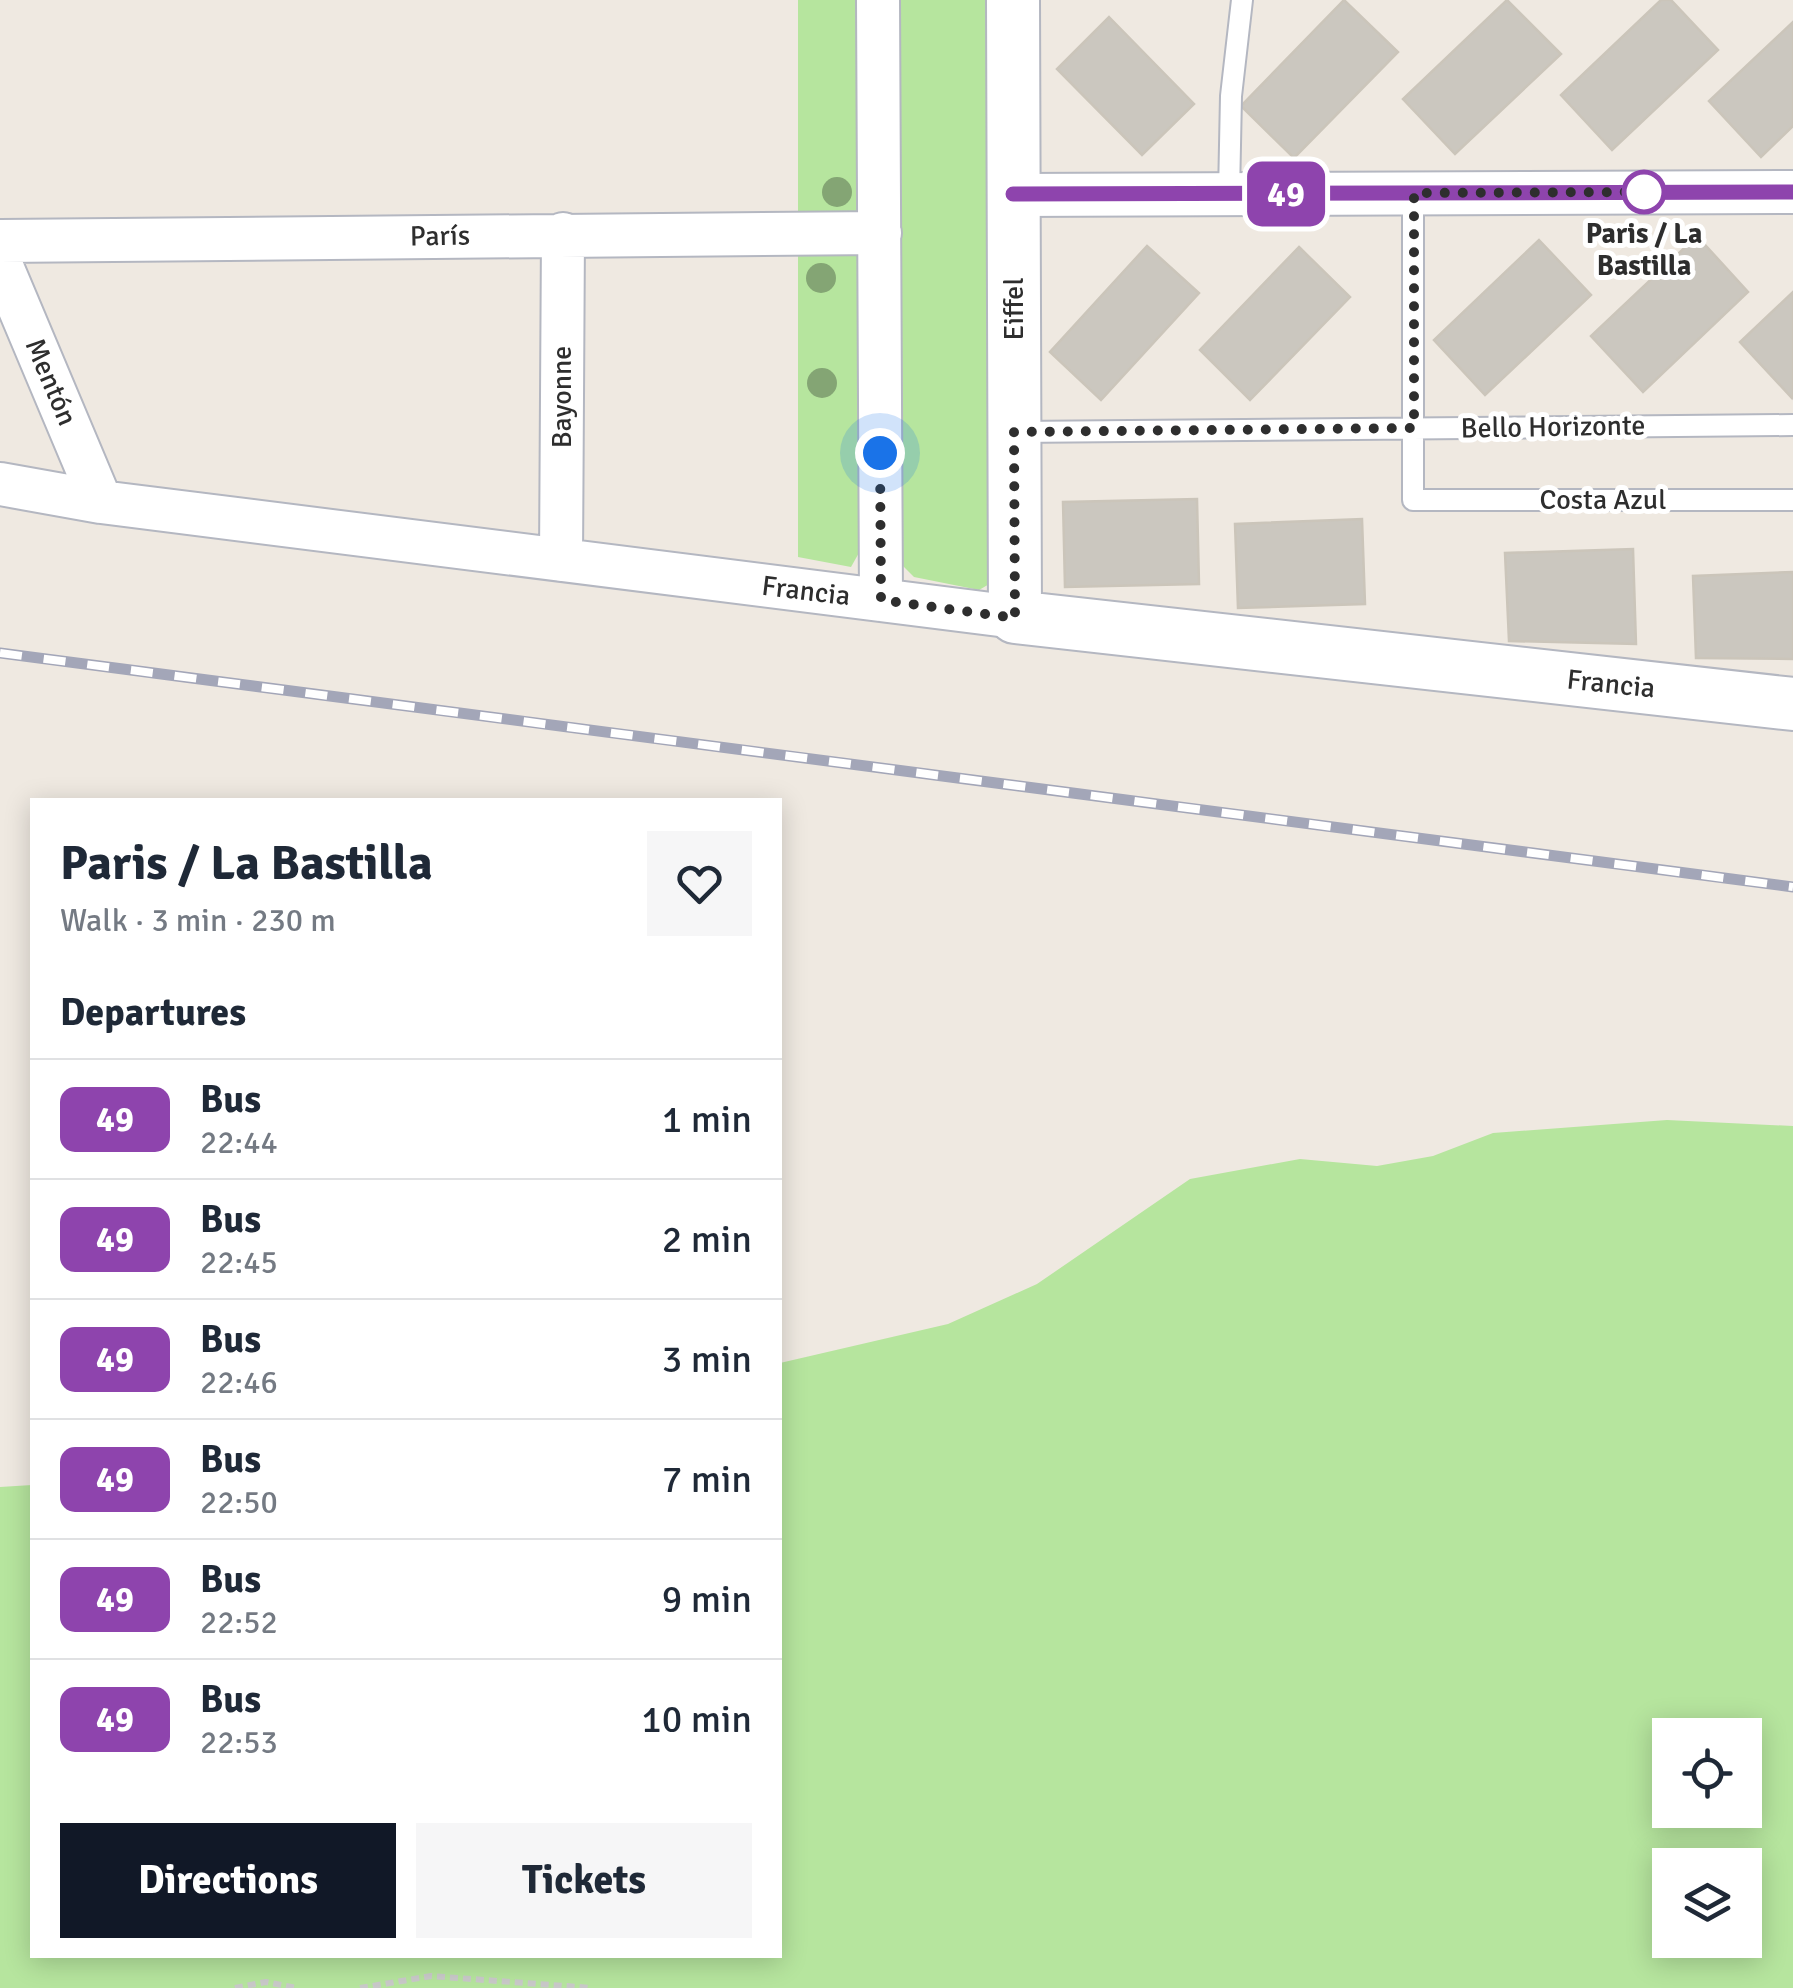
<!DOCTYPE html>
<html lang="en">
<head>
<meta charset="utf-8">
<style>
  :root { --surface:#fff; --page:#f6f6f7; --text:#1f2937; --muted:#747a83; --line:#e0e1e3; --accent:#111827 }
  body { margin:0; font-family:Signika,sans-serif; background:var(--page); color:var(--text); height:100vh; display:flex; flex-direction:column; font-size:38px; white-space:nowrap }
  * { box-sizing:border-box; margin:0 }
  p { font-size:32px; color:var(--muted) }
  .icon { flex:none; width:55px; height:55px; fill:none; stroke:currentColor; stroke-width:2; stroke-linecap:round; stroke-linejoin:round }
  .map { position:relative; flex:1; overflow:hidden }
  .drawer { position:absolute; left:30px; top:798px; width:752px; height:1160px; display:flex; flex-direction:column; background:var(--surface); border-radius:0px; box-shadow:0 5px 25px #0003 }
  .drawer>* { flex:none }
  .badge { padding:0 20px; border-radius:15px; font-size:35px; line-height:65px }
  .buttons { position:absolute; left:1652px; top:1718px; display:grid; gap:20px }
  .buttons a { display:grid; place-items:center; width:110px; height:110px; border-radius:0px; background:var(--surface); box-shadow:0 5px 25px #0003; font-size:50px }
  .you { position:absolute; width:50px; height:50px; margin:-25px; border:8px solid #fff; border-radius:50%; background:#1a73e8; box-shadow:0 0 0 15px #1a73e833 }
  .map>.badge { position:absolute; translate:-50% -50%; box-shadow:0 0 0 5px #fff }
  h2 { padding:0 30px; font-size:38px; line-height:90px }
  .round { display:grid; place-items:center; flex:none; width:105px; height:105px; border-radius:0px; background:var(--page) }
  .head { display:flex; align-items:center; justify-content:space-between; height:170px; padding:0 30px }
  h1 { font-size:48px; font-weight:700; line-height:75px }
  .button { display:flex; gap:20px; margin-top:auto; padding:20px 30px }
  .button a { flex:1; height:115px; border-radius:0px; background:var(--accent); color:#fff; font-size:40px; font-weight:700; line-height:115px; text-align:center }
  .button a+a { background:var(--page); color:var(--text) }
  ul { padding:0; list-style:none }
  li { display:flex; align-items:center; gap:30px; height:120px; padding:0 30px; border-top:2px solid var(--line) }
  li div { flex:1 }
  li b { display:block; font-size:38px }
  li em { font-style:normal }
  li .badge { min-width:110px; font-weight:700; text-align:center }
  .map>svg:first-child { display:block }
  .green { fill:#b6e59e; fill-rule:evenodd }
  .building { fill:#cbc7bf; stroke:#cbc5ba; stroke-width:2.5 }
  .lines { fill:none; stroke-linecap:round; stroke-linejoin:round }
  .service-casing { stroke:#b4b7c1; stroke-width:24 }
  .minor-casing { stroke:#b4b7c1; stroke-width:46 }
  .tertiary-casing { stroke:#b4b7c1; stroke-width:56 }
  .path { stroke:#c9c9c9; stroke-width:6; stroke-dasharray:8 5; stroke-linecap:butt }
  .service { stroke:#fff; stroke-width:20 }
  .minor { stroke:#fff; stroke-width:42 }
  .tertiary { stroke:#fff; stroke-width:52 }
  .rail-casing { stroke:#a3a6b8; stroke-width:11 }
  .rail { stroke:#fff; stroke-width:8; stroke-dasharray:22; stroke-linecap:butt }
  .tree { fill:#84a574 }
  .line-casing { stroke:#fff; stroke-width:22 }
  .line { stroke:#8e44ad; stroke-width:15 }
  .walk { stroke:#2e2e2e; stroke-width:10; stroke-dasharray:0 18 }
  .stop-dot { fill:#fff; stroke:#8e44ad; stroke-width:5 }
  .labels { text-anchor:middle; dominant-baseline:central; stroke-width:10; stroke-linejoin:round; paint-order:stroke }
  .stop-label { font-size:28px; font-weight:bold; fill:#2e2e2e; stroke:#fff }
  .street-label { font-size:28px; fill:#2e2e2e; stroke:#fff }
</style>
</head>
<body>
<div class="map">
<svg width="1793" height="1988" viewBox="0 0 1793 1988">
  <rect width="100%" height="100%" fill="#efe9e1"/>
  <!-- green -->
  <path class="green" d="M798 0H862L860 551 851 567 798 557Z
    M895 0H1000L1003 576 979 590 914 577 896 559Z
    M1667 1120 1793 1126V1988H0V1487L32 1485V1955H780V1363L948 1324 1037 1284 1190 1179 1300 1159 1377 1166 1433 1156 1493 1133ZM1745 1735V1810H1670V1735ZM1745 1865V1940H1670V1865Z"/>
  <!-- building -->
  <path class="building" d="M1344 0 1398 52 1294 158 1241 106Z
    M1507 0 1561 54 1455 154 1403 99Z
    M1661 0H1671L1718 50 1612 150 1561 95Z
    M1109 17 1194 104 1142 155 1057 69Z
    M1793 22V126L1761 157 1709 101Z
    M1697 236 1748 292 1643 392 1591 336Z
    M1539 240 1591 295 1485 395 1434 340Z
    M1147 246 1199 293 1101 400 1050 352Z
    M1299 247 1350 297 1250 400 1200 350Z
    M1793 292V396L1792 398 1740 342Z
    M1197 499 1199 584 1065 587 1063 502Z
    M1362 519 1365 604 1238 608 1235 524Z
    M1633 549 1636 644 1509 641 1505 553Z
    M1793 572V659L1696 658 1693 576Z"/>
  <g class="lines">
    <!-- service casing -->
    <g class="service-casing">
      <path id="service" d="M1413 193V500H1793
        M1229 194 1231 96 1242 0
        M1015 432 1793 425"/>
    </g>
    <!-- minor casing -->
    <g class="minor-casing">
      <path id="minor" d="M878 0 881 600
        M1013 195 1793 192
        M0 241 880 233
        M0 262 101 502
        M0 484 101 502 1015 617
        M561 560 563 234"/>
    </g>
    <!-- tertiary casing -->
    <g class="tertiary-casing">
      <path id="tertiary" d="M1013 0 1015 617 1793 704"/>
    </g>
    <!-- path -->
    <path class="path" d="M235 1988 266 1982 297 1988
      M360 1988 431 1976 592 1988"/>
    <!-- service -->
    <use href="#service" class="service"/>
    <!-- minor -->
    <use href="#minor" class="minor"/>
    <!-- tertiary -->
    <use href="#tertiary" class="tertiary"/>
    <!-- rail casing -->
    <g class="rail-casing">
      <path id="rail" d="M0 653 1793 887"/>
    </g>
    <!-- rail -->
    <use href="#rail" class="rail"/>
  </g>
  <!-- trees -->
  <g class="tree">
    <circle cx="837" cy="192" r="15"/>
    <circle cx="821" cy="278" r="15"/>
    <circle cx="822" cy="383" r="15"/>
  </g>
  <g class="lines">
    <!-- line casing -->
    <g class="line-casing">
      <path id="line" d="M1013 194 1793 192"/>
    </g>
    <!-- line -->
    <use href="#line" class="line"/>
    <!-- walk -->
    <path class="walk" d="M880 453 881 600 1015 618 1014 432 1414 428V193L1644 192"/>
  </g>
  <!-- markers -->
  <circle class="stop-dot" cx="1644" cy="192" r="20"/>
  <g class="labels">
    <!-- stop labels -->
    <g class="stop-label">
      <text x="1644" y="234">Paris / La<tspan x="1644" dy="32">Bastilla</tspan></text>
    </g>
    <!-- street labels -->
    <g class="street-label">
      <text transform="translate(440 236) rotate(-1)">París</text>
      <text transform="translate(1014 309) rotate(-90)">Eiffel</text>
      <text transform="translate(51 382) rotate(67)">Mentón</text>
      <text transform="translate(562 397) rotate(-90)">Bayonne</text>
      <text transform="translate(1553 427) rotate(-1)">Bello Horizonte</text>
      <text x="1603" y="500">Costa Azul</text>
      <text transform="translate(806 591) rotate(7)">Francia</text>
      <text transform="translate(1611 684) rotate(6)">Francia</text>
    </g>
  </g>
</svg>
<div class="buttons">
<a><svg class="icon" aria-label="locate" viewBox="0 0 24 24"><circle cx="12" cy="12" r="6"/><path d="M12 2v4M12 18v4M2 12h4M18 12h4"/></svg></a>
<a><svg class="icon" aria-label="layers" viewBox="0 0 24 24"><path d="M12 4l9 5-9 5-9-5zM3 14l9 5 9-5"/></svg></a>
</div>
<div class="you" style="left:880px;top:453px"></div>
<b class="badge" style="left:1286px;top:194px;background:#8e44ad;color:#fff">49</b>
<section class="drawer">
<div class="head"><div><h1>Paris / La Bastilla</h1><p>Walk · 3 min · 230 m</p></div><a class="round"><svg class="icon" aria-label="heart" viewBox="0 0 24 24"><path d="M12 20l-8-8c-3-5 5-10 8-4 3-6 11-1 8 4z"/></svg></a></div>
<h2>Departures</h2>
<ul>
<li><span class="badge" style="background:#8e44ad;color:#fff">49</span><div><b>Bus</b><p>22:44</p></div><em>1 min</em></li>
<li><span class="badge" style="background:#8e44ad;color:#fff">49</span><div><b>Bus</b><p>22:45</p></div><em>2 min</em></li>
<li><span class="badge" style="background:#8e44ad;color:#fff">49</span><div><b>Bus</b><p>22:46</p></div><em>3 min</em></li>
<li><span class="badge" style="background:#8e44ad;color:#fff">49</span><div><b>Bus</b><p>22:50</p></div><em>7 min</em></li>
<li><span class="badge" style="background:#8e44ad;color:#fff">49</span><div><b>Bus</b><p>22:52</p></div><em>9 min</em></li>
<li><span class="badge" style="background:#8e44ad;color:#fff">49</span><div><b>Bus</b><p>22:53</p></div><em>10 min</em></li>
</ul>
<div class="button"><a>Directions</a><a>Tickets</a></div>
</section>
</div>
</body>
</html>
